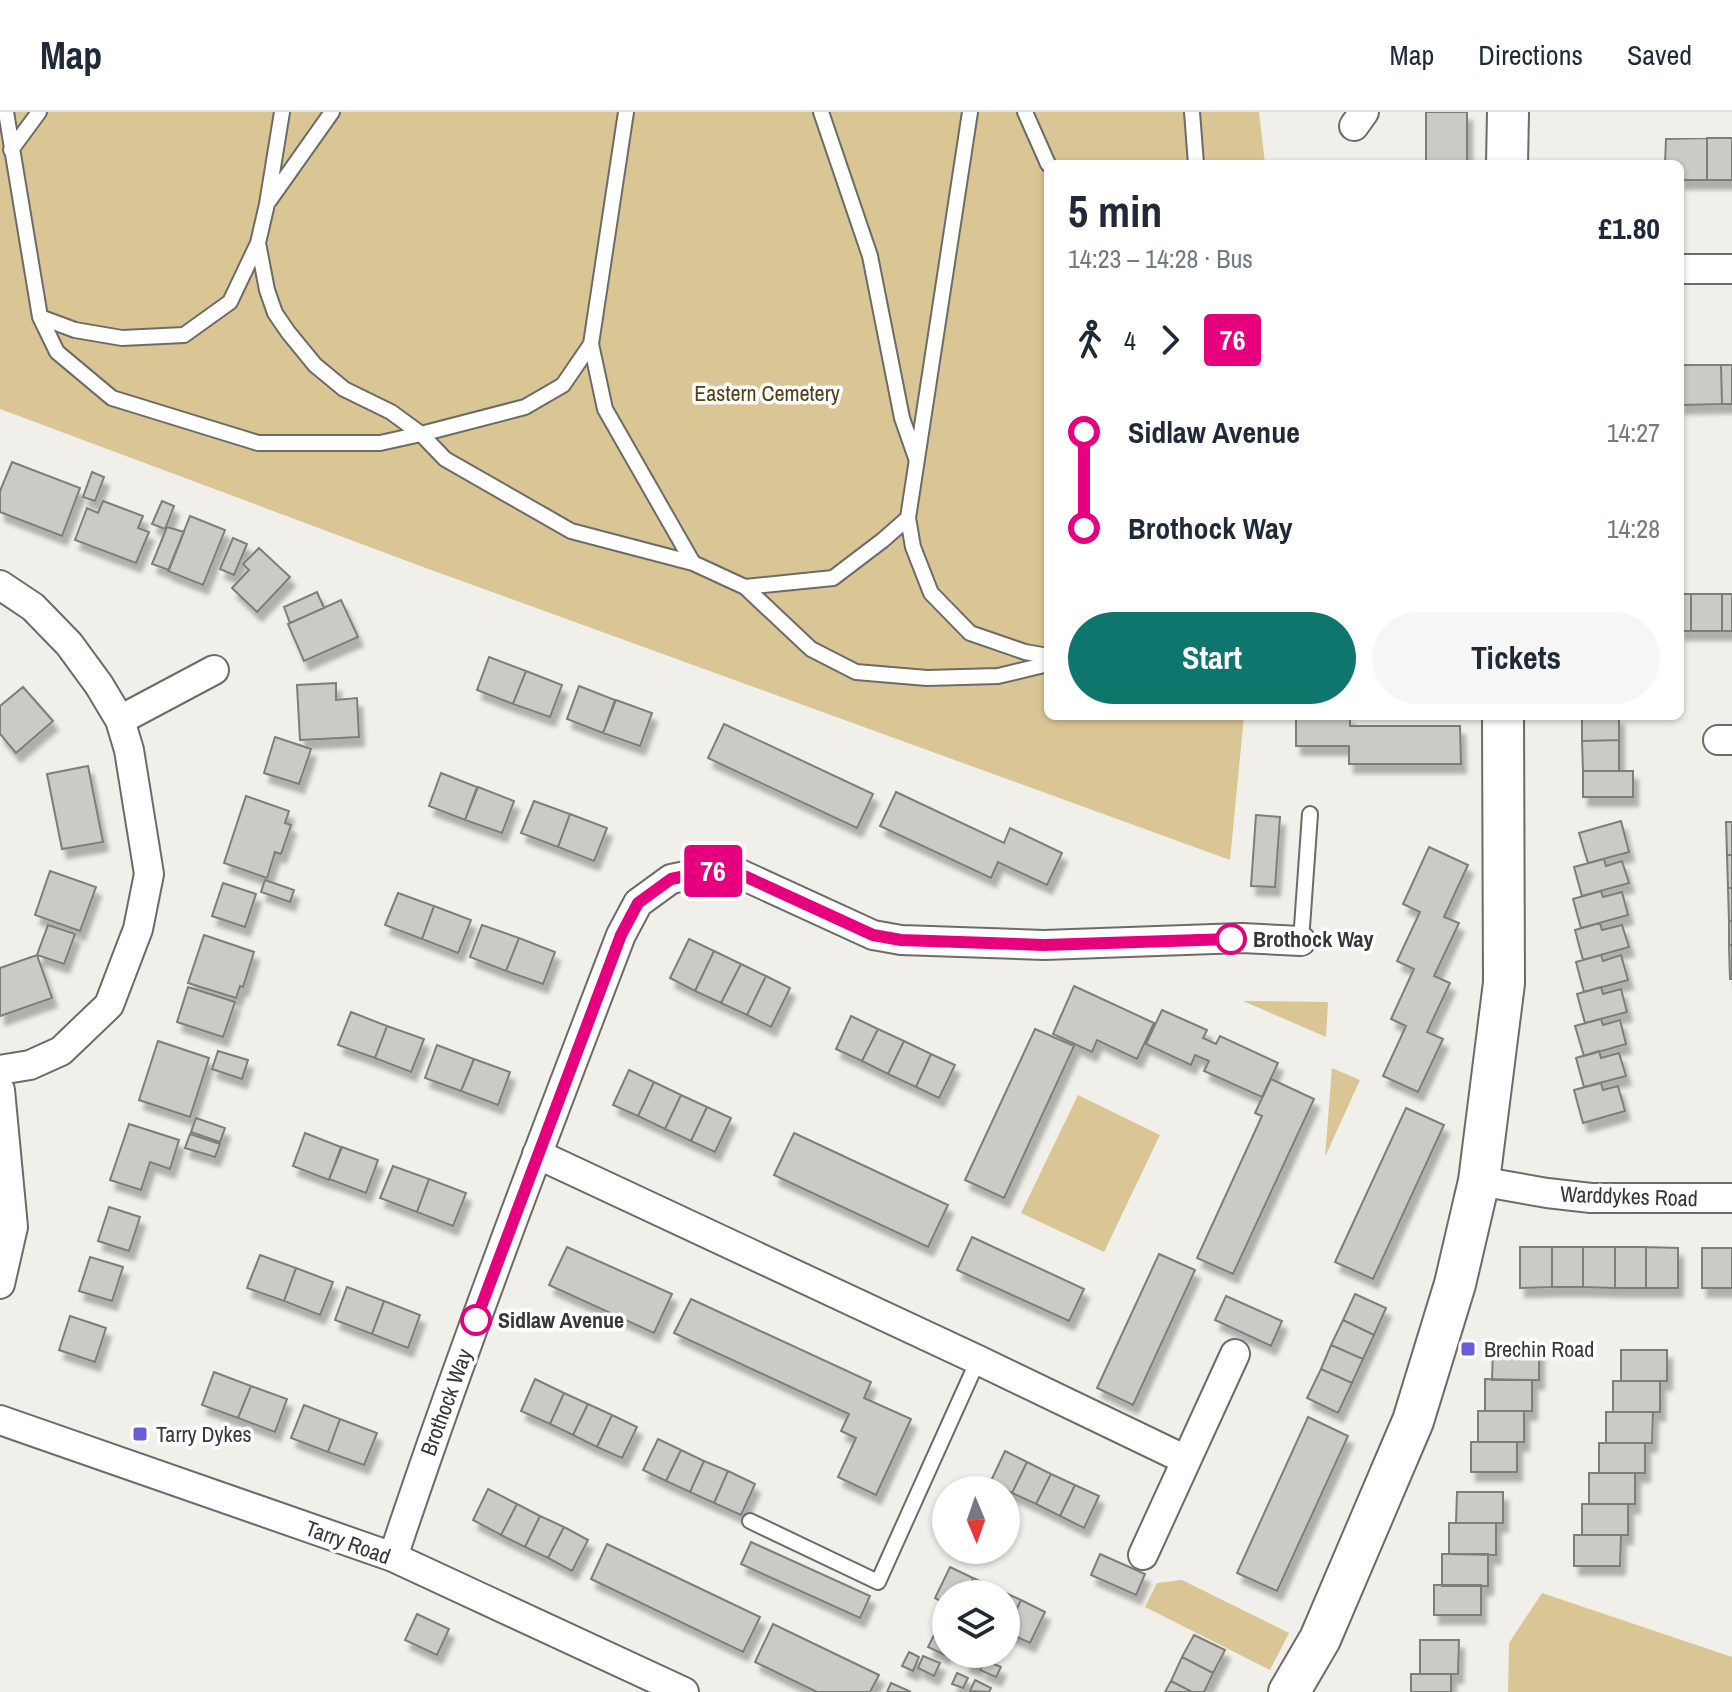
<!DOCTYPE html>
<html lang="en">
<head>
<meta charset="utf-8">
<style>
  :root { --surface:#fff; --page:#f6f6f7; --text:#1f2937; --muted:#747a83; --line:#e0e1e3; --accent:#0f766e }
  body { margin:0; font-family:"Archivo Narrow",sans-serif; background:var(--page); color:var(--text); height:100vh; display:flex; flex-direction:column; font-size:30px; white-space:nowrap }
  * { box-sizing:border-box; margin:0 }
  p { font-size:26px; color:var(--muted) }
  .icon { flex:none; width:44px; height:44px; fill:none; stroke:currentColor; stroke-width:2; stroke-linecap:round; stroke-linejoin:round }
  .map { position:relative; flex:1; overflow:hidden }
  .drawer { position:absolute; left:1044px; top:48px; width:640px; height:560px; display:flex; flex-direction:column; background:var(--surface); border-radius:12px; box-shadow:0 2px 6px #0004 }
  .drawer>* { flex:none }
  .badge { padding:0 16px; border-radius:6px; font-size:28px; line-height:52px }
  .needle { width:52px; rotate:178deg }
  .fabs { position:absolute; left:932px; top:1364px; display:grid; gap:16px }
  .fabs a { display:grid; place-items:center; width:88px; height:88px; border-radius:50%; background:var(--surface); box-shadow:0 2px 6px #0004; font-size:40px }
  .map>.badge { position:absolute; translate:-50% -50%; box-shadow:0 0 0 4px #fff }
  .legs { display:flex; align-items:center; gap:12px; height:88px; padding:0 24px; font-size:26px }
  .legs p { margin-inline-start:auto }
  .overview { display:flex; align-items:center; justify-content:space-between; height:136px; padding:0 24px }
  h1 { font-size:44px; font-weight:700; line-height:60px }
  .primary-button { display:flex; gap:16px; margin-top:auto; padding:16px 24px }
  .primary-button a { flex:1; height:92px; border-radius:48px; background:var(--accent); color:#fff; font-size:32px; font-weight:700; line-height:92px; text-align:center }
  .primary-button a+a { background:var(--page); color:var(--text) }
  ul { padding:0 24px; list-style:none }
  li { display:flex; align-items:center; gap:28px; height:96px; font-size:30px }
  li i { display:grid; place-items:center; width:12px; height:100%; margin:0 10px; background:currentColor }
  li i::after { content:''; width:20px; height:20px; margin:-10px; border:6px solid; border-radius:50%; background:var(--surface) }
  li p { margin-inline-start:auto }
  li:first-child i { background:linear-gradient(#0000 50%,currentColor 0) }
  li:last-child i { background:linear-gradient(currentColor 50%,#0000 0) }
  header { display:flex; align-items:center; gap:48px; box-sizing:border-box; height:112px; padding:0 40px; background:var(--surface); border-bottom:2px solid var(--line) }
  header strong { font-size:38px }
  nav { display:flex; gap:44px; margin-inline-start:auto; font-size:28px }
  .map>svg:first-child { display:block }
  .green { fill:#dac694 }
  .building { fill:#cccac6; stroke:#7f7d79; stroke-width:2; filter:url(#shadow) }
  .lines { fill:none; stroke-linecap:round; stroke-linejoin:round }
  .lane-casing { stroke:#6c6b67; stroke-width:18 }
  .street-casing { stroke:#6c6b67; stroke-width:32 }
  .secondary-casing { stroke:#6c6b67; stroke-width:44 }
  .lane { stroke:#fff; stroke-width:14 }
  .street { stroke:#fff; stroke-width:28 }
  .secondary { stroke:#fff; stroke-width:40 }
  .line-1-casing { stroke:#fff; stroke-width:18 }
  .line-1 { stroke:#e6007e; stroke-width:12 }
  .stop-1-dot { fill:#fff; stroke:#e6007e; stroke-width:4 }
  .poi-dot { fill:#695cd6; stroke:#fff; stroke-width:3 }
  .labels { text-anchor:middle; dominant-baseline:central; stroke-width:7; stroke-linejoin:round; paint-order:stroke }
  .park-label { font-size:22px; fill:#514114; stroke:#fff }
  .stop-label { font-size:22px; font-weight:bold; fill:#383735; stroke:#fff; text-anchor:start }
  .street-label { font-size:22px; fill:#383735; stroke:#fff }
  .poi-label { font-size:22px; fill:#383735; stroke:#fff; text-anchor:start }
</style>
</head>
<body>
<header>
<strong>Map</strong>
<nav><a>Map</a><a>Directions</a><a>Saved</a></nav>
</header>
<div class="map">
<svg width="1732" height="1580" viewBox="0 0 1732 1580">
  <defs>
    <filter id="shadow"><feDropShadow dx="5" dy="9" stdDeviation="2" flood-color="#0004"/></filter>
  </defs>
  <rect width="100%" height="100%" fill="#f0efea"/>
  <!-- green -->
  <path class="green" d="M0 0H1259L1265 52H1048V604H1244L1230 748 423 455 0 297Z
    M1243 889 1328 890 1326 925Z
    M1332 956 1360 968 1325 1045Z
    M1078 983 1160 1023 1104 1140 1021 1101Z
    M1182 1468 1289 1521 1270 1558 1145 1495 1157 1471Z
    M1542 1481 1732 1545V1580H1508L1509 1531Z"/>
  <!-- building -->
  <path class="building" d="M1426 0H1467V52H1426Z
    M1707 26H1732V68H1707Z
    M1707 26V68H1680V52H1665L1666 27Z
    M1680 253H1721L1722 292 1680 293Z
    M1721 253H1732V292H1722Z
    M12 350 80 376 62 424 0 400V379Z
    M92 360 104 365 95 389 83 385Z
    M103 389 143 404 138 416 149 420 136 451 75 428 87 396 98 401Z
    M162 389 174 394 165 417 152 412Z
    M190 404 225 418 203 473 168 459Z
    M167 415 184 420 169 458 152 452Z
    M233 426 247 432 234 463 220 457Z
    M259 436 290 465 257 500 232 476 249 458 243 452Z
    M317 480 324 496 290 511 284 495Z
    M1680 482H1691V519H1680Z
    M1691 482H1722V519H1691Z
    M1722 482H1732V519H1722Z
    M341 488 358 525 304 549 288 512Z
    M489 545 526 559 513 592 477 578Z
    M526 559 562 573 550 605 513 592Z
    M336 571V588L357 586 359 625 300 628 297 573Z
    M579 574 615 588 603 621 567 607Z
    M23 575 53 609 16 641 0 622V594Z
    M616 588 652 601 640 634 603 621Z
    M1296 604H1350V614H1460L1461 652H1349V634H1296Z
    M1582 604H1619V628L1582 629Z
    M724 612 873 682 857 716 708 646Z
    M275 625 311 637 299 672 264 661Z
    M1619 628V659H1583L1582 629Z
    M88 654 103 730 62 737 47 662Z
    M1583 659H1633V685H1583Z
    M441 661 477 675 465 708 429 694Z
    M478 675 514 689 502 721 465 708Z
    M896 680 1004 731 1010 716 1062 741 1047 773 998 750 991 766 880 714Z
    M246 684 289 699 285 711 291 713 281 742 275 740 267 766 224 751Z
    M534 689 570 702 558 735 521 721Z
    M570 702 607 716 594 749 558 735Z
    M1256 703 1280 705 1275 775 1251 774Z
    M1621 709 1629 740 1588 751 1579 721Z
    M1726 710H1732V743H1727Z
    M1429 735 1468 753 1444 805 1459 811 1434 864 1450 871 1427 920 1443 927 1418 980 1383 964 1406 914 1391 907 1414 857 1397 849 1420 800 1403 792Z
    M1727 743H1732V776H1728Z
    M1604 747 1606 754 1622 749 1629 771 1582 784 1574 755Z
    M50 759 96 775 80 819 35 803Z
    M265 768 294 778 290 790 261 780Z
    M223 771 256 782 245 815 212 804Z
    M1728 776H1732V809H1729Z
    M1601 779 1603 785 1622 780 1628 803 1581 816 1573 787Z
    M398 781 434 794 422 827 385 813Z
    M434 794 471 808 458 841 422 827Z
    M1729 809H1732V833H1729Z
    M1600 811 1602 818 1622 813 1629 835 1583 848 1575 818Z
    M48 813 75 822 64 852 37 843Z
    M482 813 519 826 506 859 470 845Z
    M204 823 254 840 243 875 240 874 236 886 188 871Z
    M519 826 555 840 543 872 506 859Z
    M689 827 714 839 695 879 670 866Z
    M1729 833H1732V867H1730Z
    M714 839 741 852 721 891 695 879Z
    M37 843 52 886 0 904V856Z
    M1601 843 1603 849 1621 843 1628 868 1584 880 1576 850Z
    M741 852 766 864 747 903 721 891Z
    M766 864 790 876 771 915 747 903Z
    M1074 874 1154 911 1137 947 1097 928 1092 940 1053 922Z
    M188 875 235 890 223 925 177 910Z
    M1601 875 1603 882 1621 877 1627 900 1585 911 1577 882Z
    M1162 898 1207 918 1203 926 1216 932 1220 924 1278 951 1262 985 1204 959 1209 949 1195 943 1191 953 1146 932Z
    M351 900 387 914 375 946 338 933Z
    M851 904 878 917 862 949 836 937Z
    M1601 907 1603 913 1620 908 1626 932 1584 944 1575 914Z
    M387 914 424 927 411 960 375 946Z
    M878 917 904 929 888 962 862 949Z
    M1035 917 1074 934 1004 1086 965 1068Z
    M158 929 209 946 190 1005 139 988Z
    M904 929 931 942 916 975 888 962Z
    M437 933 474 947 461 979 425 966Z
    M218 939 248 948 242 967 212 957Z
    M1599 939 1601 946 1619 941 1626 964 1584 975 1576 946Z
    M931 942 955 953 939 986 916 975Z
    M474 947 510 960 498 993 461 979Z
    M629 958 654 970 638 1004 613 993Z
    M1271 967 1314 987 1233 1162 1197 1146 1262 1004 1255 1001Z
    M654 970 681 983 665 1017 638 1004Z
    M1601 971 1603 978 1618 974 1625 999 1583 1011 1574 978Z
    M681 983 707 995 691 1029 665 1017Z
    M707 995 731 1006 715 1040 691 1029Z
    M1406 996 1444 1013 1373 1167 1335 1150Z
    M196 1006 225 1016 220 1030 191 1020Z
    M129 1012 179 1028 170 1057 150 1050 141 1078 110 1068Z
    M305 1021 341 1035 329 1068 293 1054Z
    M794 1021 948 1093 928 1135 774 1063Z
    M190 1022 220 1032 215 1045 185 1036Z
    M342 1035 378 1048 366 1081 329 1067Z
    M393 1054 429 1067 417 1100 380 1086Z
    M429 1067 466 1081 453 1114 417 1100Z
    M109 1095 140 1105 129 1139 98 1129Z
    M972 1125 1084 1177 1069 1209 957 1158Z
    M567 1135 672 1182 654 1221 549 1173Z
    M1520 1135H1552V1175L1520 1176Z
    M1552 1135H1583V1175H1552Z
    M1583 1135H1615V1176L1583 1175Z
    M1615 1135H1646V1176H1615Z
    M1646 1135 1678 1136V1176H1646Z
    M1702 1136H1732V1176H1702Z
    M1159 1142 1195 1158 1133 1293 1097 1276Z
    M260 1143 296 1156 284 1189 247 1176Z
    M90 1145 123 1155 112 1189 79 1179Z
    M296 1156 333 1170 320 1203 284 1189Z
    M347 1175 384 1189 372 1222 335 1208Z
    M1355 1182 1386 1196 1374 1223 1343 1208Z
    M1226 1184 1282 1209 1271 1234 1215 1208Z
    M691 1187 871 1270 864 1286 911 1307 876 1383 838 1365 856 1326 841 1319 849 1302 674 1221Z
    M384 1189 420 1203 408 1236 372 1222Z
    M70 1204 106 1216 95 1250 59 1238Z
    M1343 1208 1374 1223 1363 1247 1331 1233Z
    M1331 1233 1363 1247 1352 1271 1321 1257Z
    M1493 1237H1539V1268H1492Z
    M1621 1238H1667V1269H1621Z
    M1321 1257 1352 1271 1338 1301 1307 1286Z
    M214 1260 251 1274 238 1306 202 1293Z
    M535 1267 564 1281 550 1312 521 1299Z
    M1485 1267 1532 1268V1299H1485Z
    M1613 1269H1660V1300H1613Z
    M251 1274 287 1287 275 1320 238 1306Z
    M564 1281 588 1292 573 1323 550 1312Z
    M588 1292 612 1303 597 1335 573 1323Z
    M304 1293 340 1307 328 1340 291 1326Z
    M1478 1299H1524V1330H1478Z
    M1606 1300H1653L1652 1331H1606Z
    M612 1303 637 1315 622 1346 597 1335Z
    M1308 1305 1348 1324 1277 1479 1237 1461Z
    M340 1307 377 1321 364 1353 328 1340Z
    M658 1327 681 1338 666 1369 643 1358Z
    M1471 1330H1517V1360H1471Z
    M1599 1331H1645V1361H1599Z
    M681 1338 704 1349 690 1380 666 1369Z
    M1005 1339 1027 1350 1012 1381 990 1371Z
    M704 1349 728 1359 714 1391 690 1380Z
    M1027 1350 1051 1362 1036 1392 1012 1381Z
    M728 1359 755 1372 741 1403 714 1391Z
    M1589 1361H1635V1392H1589Z
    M1051 1362 1075 1373 1060 1404 1036 1392Z
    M1075 1373 1099 1384 1084 1416 1060 1404Z
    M488 1377 517 1392 501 1423 473 1408Z
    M1457 1380H1503V1411H1456Z
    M517 1392 540 1404 525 1435 501 1423Z
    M1582 1392H1628V1423H1582Z
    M540 1404 564 1415 548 1446 525 1435Z
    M1449 1411H1496V1443L1449 1442Z
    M564 1415 588 1428 572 1459 548 1446Z
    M1574 1423H1621L1620 1454H1574Z
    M751 1430 870 1484 860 1506 741 1452Z
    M607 1432 760 1505 743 1540 591 1467Z
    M1100 1442 1145 1462 1136 1483 1091 1463Z
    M1442 1442H1488V1474H1442Z
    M950 1455 973 1466 965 1482H946V1492L935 1486Z
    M973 1466 997 1477 994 1482H965Z
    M1434 1473H1481V1503H1434Z
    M997 1477 1021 1488 1006 1519V1482H994Z
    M1021 1488 1045 1500 1030 1531 1006 1520Z
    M417 1502 449 1517 437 1543 405 1528Z
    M773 1512 879 1563 870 1580H817L755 1550Z
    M934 1523 946 1529 945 1543 928 1535Z
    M1194 1523 1225 1538 1213 1561 1182 1545Z
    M1420 1528H1459L1458 1562H1420Z
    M909 1540 919 1545 913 1559 902 1554Z
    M968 1542 981 1546 977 1556 964 1551Z
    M923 1544 940 1551 934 1564 918 1556Z
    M1182 1545 1213 1561 1204 1580H1192L1171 1569Z
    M985 1548 1001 1555 996 1565 980 1558Z
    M957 1561 968 1566 963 1576 952 1572Z
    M1411 1562H1451V1580H1411Z
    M975 1568 991 1576 989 1580 970 1579Z
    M1171 1569 1192 1580H1165Z
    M891 1571 911 1580H887Z"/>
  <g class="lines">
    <!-- lane casing -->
    <g class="lane-casing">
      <path id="lane" d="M6 0 40 205 75 218 122 226 184 223 230 190 258 131
        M282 0 267 92 258 131 267 178 275 201 288 220 315 253 344 277 391 300 421 322 445 347 571 419 693 451
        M821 0 870 144 902 306 916 346
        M1025 0 1048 52
        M1192 0 1196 52
        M11 38 39 0
        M269 89 332 0
        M40 205 57 240 112 286 258 331H380L421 322 525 295 563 273 591 232 626 0
        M591 232 605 297 693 451 745 475 833 466 883 428 908 406 970 0
        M908 406 913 435 931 481 970 521 1025 540 1048 544
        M745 475 811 537 856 560 927 566 998 564 1048 552
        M1301 829 1310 702
        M750 1409 878 1470 978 1248"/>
    </g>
    <!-- street casing -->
    <g class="street-casing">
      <path id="street" d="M1354 14 1364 0
        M1685 157H1732
        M0 473 33 495 69 532 99 573 120 608 129 638 149 762 138 817 109 893 61 939 30 953 0 958
        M120 608 214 558
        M1718 628H1732
        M0 978 13 1115 0 1172
        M537 1042 978 1248 1186 1348
        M1479 1069 1547 1081 1591 1086H1732
        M0 1308 393 1445 684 1580
        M1143 1443 1235 1242
        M393 1445C463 1235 542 1029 621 823L638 791 671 767 710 759 740 762 873 823 901 828 1044 833 1242 826 1301 829"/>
    </g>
    <!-- secondary casing -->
    <g class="secondary-casing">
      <path id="secondary" d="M1507 52 1508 0
        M1289 1580 1320 1527 1413 1309 1455 1172 1479 1069 1504 871 1503 604"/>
    </g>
    <!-- lane -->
    <use href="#lane" class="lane"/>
    <!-- street -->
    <use href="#street" class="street"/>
    <!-- secondary -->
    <use href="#secondary" class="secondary"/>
  </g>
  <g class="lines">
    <!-- line-1 casing -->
    <g class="line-1-casing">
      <path id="line-1" d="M476 1208 621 823 638 791 671 767 710 759 740 762 873 823 901 828 1044 833 1231 827"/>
    </g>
    <!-- line-1 -->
    <use href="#line-1" class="line-1"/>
  </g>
  <!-- markers -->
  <g class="stop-1-dot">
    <circle cx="1231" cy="827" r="14"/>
    <circle cx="476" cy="1208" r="14"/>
  </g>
  <g class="poi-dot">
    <rect x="1460" y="1229" width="16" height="16" rx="4"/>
    <rect x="132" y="1314" width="16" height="16" rx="4"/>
  </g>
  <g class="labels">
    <!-- park labels -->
    <g class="park-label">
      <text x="767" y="281">Eastern Cemetery</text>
    </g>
    <!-- stop labels -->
    <g class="stop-label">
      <text x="1253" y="827">Brothock Way</text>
      <text x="498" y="1208">Sidlaw Avenue</text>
    </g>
    <!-- street labels -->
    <g class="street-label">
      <text transform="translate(1629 1084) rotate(2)">Warddykes Road</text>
      <text transform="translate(446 1290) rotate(-70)">Brothock Way</text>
      <text transform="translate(348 1430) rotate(20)">Tarry Road</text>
    </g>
    <!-- poi labels -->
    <g class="poi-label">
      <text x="1484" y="1237">Brechin Road</text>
      <text x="156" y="1322">Tarry Dykes</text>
    </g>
  </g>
</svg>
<div class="fabs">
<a><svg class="needle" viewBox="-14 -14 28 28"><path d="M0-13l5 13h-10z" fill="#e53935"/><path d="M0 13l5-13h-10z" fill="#747a83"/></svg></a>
<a><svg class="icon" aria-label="layers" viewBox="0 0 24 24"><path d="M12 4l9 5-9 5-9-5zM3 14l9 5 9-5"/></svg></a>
</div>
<b class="badge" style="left:713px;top:759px;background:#e6007e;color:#fff">76</b>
<section class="drawer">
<div class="overview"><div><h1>5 min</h1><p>14:23 – 14:28 · Bus</p></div><b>£1.80</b></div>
<div class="legs"><svg class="icon" aria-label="walk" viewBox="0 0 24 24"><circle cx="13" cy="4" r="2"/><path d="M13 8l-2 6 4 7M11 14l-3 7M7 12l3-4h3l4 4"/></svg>4<svg class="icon" aria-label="forward" viewBox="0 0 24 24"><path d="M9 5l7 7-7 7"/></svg><b class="badge" style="background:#e6007e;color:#fff">76</b></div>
<ul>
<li><i style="color:#e6007e"></i><b>Sidlaw Avenue</b><p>14:27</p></li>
<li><i style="color:#e6007e"></i><b>Brothock Way</b><p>14:28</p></li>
</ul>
<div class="primary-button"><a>Start</a><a>Tickets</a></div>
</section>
</div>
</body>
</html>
